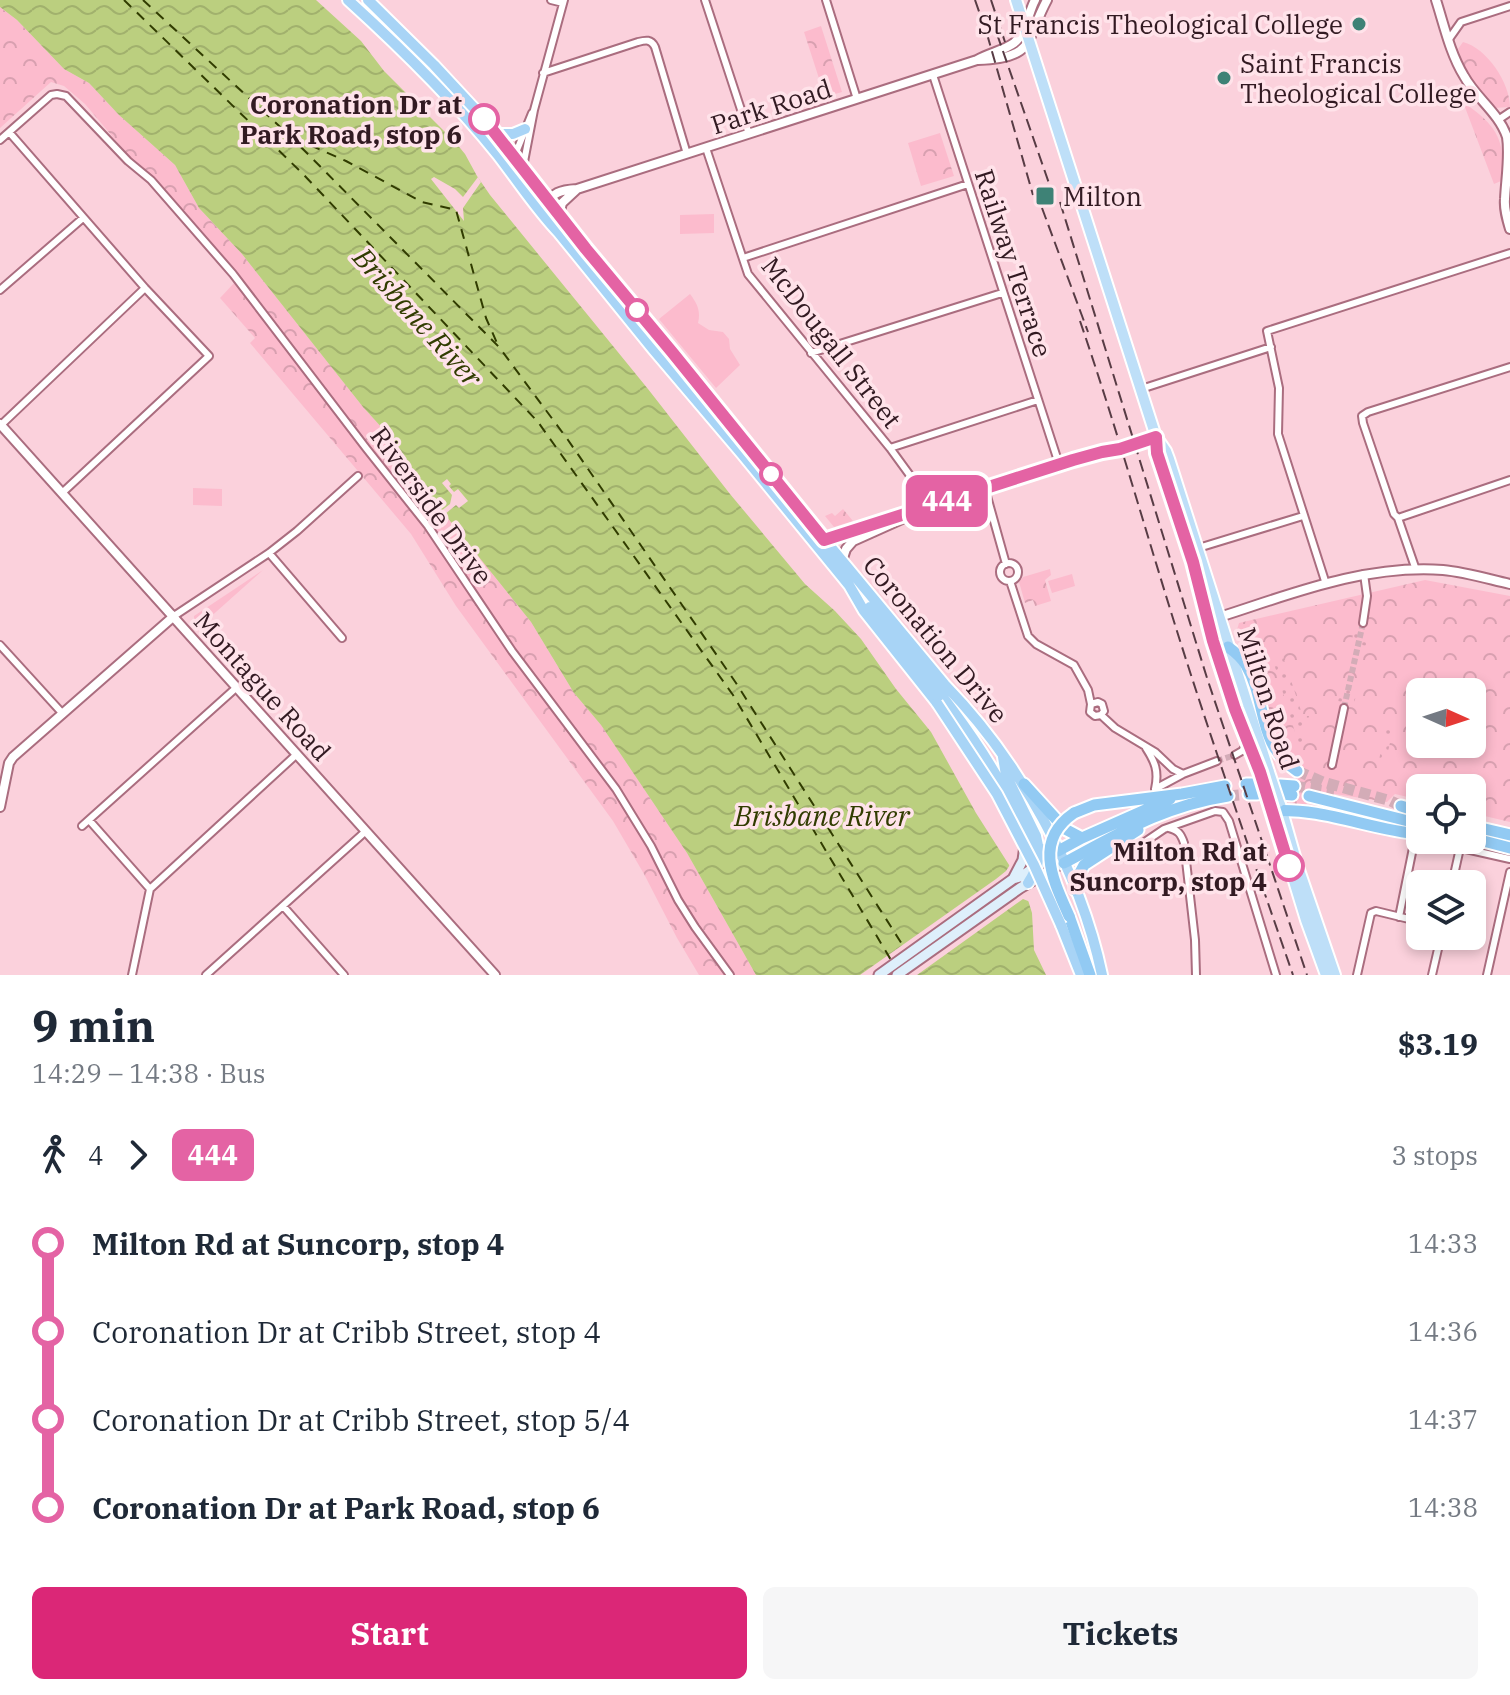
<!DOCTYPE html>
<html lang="en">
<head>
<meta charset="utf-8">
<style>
  :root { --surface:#fff; --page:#f6f6f7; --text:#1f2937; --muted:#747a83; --accent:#db2777 }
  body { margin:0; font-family:"IBM Plex Serif",serif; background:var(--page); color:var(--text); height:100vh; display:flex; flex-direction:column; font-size:30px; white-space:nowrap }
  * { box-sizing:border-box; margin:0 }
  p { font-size:26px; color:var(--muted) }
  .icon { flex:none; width:44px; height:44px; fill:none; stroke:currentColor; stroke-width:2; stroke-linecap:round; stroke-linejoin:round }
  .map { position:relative; height:975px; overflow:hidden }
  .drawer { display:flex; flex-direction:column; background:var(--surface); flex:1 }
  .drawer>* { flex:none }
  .badge { padding:0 16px; border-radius:12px; font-size:28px; line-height:52px }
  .needle { width:52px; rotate:93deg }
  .controls { position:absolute; left:1406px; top:678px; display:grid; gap:16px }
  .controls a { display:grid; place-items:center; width:80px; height:80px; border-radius:12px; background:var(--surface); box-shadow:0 4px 12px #0003; font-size:40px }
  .map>.badge { position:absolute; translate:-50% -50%; box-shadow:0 0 0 4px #fff }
  .legs { display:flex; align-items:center; gap:12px; height:88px; padding:0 32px; font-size:26px }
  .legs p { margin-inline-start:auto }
  .head { display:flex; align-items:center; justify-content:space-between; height:136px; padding:0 32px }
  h1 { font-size:44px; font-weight:800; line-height:60px }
  .action { display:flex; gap:16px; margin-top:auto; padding:16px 32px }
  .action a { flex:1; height:92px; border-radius:12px; background:var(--accent); color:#fff; font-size:32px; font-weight:800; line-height:92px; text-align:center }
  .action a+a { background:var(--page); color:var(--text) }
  ul { padding:0 32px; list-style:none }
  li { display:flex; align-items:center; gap:28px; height:88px; font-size:30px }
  li i { display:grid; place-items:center; width:12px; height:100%; margin:0 10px; background:currentColor }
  li i::after { content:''; width:20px; height:20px; margin:-10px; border:6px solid; border-radius:50%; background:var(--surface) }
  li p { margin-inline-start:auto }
  li:first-child i { background:linear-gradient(#0000 50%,currentColor 0) }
  li:last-child i { background:linear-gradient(currentColor 50%,#0000 0) }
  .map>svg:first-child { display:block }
  .grass { fill:#fcbbcd }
  .park { fill:url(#park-crowns); fill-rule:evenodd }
  .garden { fill:url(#garden-dots) }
  .water { fill:url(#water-waves) }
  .pier { fill:#fbd1dc }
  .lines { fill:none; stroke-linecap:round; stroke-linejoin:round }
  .ferry { stroke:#313c00; stroke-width:2; stroke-dasharray:10 8; stroke-linecap:butt }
  .minor-tunnel { stroke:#d3acb7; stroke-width:6; stroke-dasharray:6 3; stroke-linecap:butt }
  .tertiary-tunnel { stroke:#d3acb7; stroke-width:8; stroke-dasharray:8 4; stroke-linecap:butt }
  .motorway-tunnel { stroke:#d3acb7; stroke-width:11; stroke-dasharray:11 5.5; stroke-linecap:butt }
  .minor-casing { stroke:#aa6d7f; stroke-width:10 }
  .tertiary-casing { stroke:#aa6d7f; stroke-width:12 }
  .secondary-casing { stroke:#aa6d7f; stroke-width:13 }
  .primary-casing { stroke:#fff; stroke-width:14 }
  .trunk-casing { stroke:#fff; stroke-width:14 }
  .motorway-casing { stroke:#fff; stroke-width:15 }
  .minor { stroke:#fff; stroke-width:6 }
  .tertiary { stroke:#fff; stroke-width:8 }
  .secondary { stroke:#deeffb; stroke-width:9 }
  .primary { stroke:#bedff8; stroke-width:10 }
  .trunk { stroke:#a8d4f6; stroke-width:10 }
  .motorway { stroke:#92caf3; stroke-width:11 }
  .rail { stroke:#583c45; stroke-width:2; stroke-dasharray:12 6; stroke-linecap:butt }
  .primary-bridge-casing { stroke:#fff; stroke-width:14; stroke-linecap:butt }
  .trunk-bridge-casing { stroke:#fff; stroke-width:14; stroke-linecap:butt }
  .motorway-bridge-casing { stroke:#fff; stroke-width:15; stroke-linecap:butt }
  .primary-bridge { stroke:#bedff8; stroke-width:10 }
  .trunk-bridge { stroke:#a8d4f6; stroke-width:10 }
  .motorway-bridge { stroke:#92caf3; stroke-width:11 }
  .line-1-casing { stroke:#fff; stroke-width:18 }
  .line-1 { stroke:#e463a4; stroke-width:12 }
  .poi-dot { fill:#3e8276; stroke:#ffe3ea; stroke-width:3 }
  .stop-1-dot { fill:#fff; stroke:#e463a4; stroke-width:4 }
  .labels { text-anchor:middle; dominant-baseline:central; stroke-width:7; stroke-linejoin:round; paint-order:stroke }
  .poi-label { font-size:26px; fill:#321a22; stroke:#ffe3ea; text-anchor:start }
  .stop-label { font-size:26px; font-weight:bold; fill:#321a22; stroke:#ffe3ea; text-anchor:end }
  .street-label { font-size:26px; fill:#321a22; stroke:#ffe3ea }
  .water-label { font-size:28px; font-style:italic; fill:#313c00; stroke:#ffe3ea }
</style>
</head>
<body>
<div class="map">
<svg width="1510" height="975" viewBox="0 0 1510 975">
  <defs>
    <pattern id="park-crowns" width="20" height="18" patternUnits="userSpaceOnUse" patternTransform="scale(2)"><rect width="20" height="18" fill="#fcbbcd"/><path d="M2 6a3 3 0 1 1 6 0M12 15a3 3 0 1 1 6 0" fill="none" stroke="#d8a0b0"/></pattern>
    <pattern id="garden-dots" width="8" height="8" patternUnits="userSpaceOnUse" patternTransform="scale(2)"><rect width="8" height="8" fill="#fcbbcd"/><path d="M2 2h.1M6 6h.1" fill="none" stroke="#d8a0b0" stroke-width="1.8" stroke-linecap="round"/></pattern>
    <pattern id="water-waves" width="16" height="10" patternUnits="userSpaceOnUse" patternTransform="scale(2)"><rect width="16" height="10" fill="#bbcf7f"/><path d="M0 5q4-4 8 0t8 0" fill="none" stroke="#a1b16d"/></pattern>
  </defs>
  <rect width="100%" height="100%" fill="#fbd1dc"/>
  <!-- grass -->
  <path class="grass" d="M714 214V233L680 234V215Z
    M690 294C697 303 701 311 698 323L709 330 723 332 729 339 730 349 740 365 716 388 659 319Z
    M193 488 222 489V506L193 505Z
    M263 570 198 628 194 624V616Z
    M1072 574 1075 586 1052 593 1048 581Z"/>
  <!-- park -->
  <path class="park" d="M0 7 17 20 64 69 89 83 119 115 175 165 199 208 242 254 363 407 383 429 422 486 531 622 574 693 601 725 687 853 756 975H699L677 938 644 874 613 821 456 606 411 534 250 343 255 338 220 298 235 282 85 104 64 86 51 82 0 128Z
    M821 26 842 92 825 97 804 32Z
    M1463 42C1487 48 1510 83 1510 107L1494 108 1470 81 1458 49Z
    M1463 102C1496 125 1507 140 1501 181L1494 184Z
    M940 133 954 176 921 186 908 143Z
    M843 509 853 521 834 527 825 516 832 513 835 516Z
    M1050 569 1051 575 1045 580 1051 601 1035 606 1033 600 1025 603 1019 582 1023 577Z
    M1425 580 1510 596V822L1472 813V788H1420V800L1395 794 1387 802 1309 790 1306 806 1290 804 1298 766 1287 760 1275 744 1252 670 1236 633 1239 623ZM1420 692H1472V744H1420Z"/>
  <!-- garden -->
  <path class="garden" d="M1355 627 1370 631 1367 646 1351 643Z
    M1280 655 1283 656 1305 723 1307 716H1309L1301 752 1272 657Z
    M1342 686 1357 689 1354 705 1338 701Z
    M1387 722 1394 724 1386 761 1379 760Z"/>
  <!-- water -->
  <path class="water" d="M0 0H316L361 41 384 71 455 142 465 154 477 176 490 195 648 389 730 494 805 584 835 611 861 639 896 689 931 732 976 813 1025 890 1032 913 1034 950 1046 975H756L687 853 601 725 574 693 531 622 422 486 383 429 363 407 242 254 199 208 175 165 119 115 89 83 64 69 17 20 0 7Z"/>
  <!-- pier -->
  <path class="pier" d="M434 177 455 189 463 197 478 177 481 182 463 208 464 221 431 179Z
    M447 479 451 484 449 486 454 492 458 489 468 501 459 508 456 505 444 515 441 511 450 504 452 495 442 483Z
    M1011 863 1028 888 1033 903 1023 899 917 975H860L996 879 1006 871Z"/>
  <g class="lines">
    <!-- ferry -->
    <path class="ferry" d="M124 0 304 175 538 422 733 695 891 960
      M143 0 290 136 499 347 568 440 736 683 907 952
      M294 138 346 161 422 202 456 210 486 318 497 343"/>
    <!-- minor-tunnel -->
    <path class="minor-tunnel" d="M1344 708 1363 623
      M1217 761 1235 755"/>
    <!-- tertiary-tunnel -->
    <path class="tertiary-tunnel" d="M1120 449 1139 443"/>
    <!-- motorway-tunnel -->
    <path class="motorway-tunnel" d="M1297 771 1323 782 1391 801 1401 806
      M1294 786 1334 792
      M1228 796 1249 794"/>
    <!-- minor casing -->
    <g class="minor-casing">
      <path id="minor" d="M551 0 563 3
        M705 0 749 134
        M826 0 857 99
        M1449 39 1461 22 1510 6
        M543 73 638 42C646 40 651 39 655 47L687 154
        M933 75 1059 464
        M1498 120 1510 112
        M9 132 145 288 209 356 62 493
        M0 140 51 95 57 94 66 96 128 161 151 180 233 274 366 448 428 526 512 651 616 789 651 846 678 900 695 927 730 975
        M706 148 748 274 890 448 925 496 929 506
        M523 167 534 110 564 0
        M520 176 514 168 513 160 532 113
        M743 258 968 184
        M0 290 83 218
        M811 353 1002 293
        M1141 389 1271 347
        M1 425 145 288
        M890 448 1038 400
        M985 489 1006 564
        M1398 518 1510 480
        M1195 549 1303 516
        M269 553 342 638
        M1000 572a9 9 0 1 1 18 0a9 9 0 1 1-18 0Z
        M1416 570 1398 518 1394 514 1363 423 1362 416 1368 412 1510 367
        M1010 581 1028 636 1036 644 1074 665 1088 690 1091 704 1090 712 1095 716 1101 715
        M1326 584 1278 434 1279 388 1267 331 1510 253
        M174 616 269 553 297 531 358 476
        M1363 623 1367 596 1364 574
        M0 645 63 714
        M1091 704 1098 702 1102 704 1104 711 1101 715
        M1101 715 1115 728 1155 752 1173 769 1183 774
        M1146 748C1155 762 1159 771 1155 789
        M1235 755 1242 751 1248 743
        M1332 765 1344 708
        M1155 789 1183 774 1217 761
        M89 820 150 889
        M82 826 237 687
        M1169 828C1178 830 1181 834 1184 843L1195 940 1196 975
        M1426 840 1510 859
        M1110 849 1124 853 1130 852 1164 829 1215 811 1223 812 1229 821 1276 975
        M1452 884 1460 848
        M283 906 344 975
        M1399 917 1415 838 1420 839
        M132 975 150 889 297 754
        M206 975 366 831
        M1357 975 1371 913 1376 911 1417 921
        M1432 975 1441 936
        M1487 975 1510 872"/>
    </g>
    <!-- tertiary casing -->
    <g class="tertiary-casing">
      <path id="tertiary" d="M1436 0C1444 25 1450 53 1464 76 1476 98 1499 113 1507 137 1510 156 1506 178 1505 199 1504 209 1507 219 1510 229
        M978 60C1036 58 1025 41 1047 0
        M559 215 562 203 576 190
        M553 219 546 208C550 192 562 190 577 189L977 60C989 53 1005 50 1014 43 1026 34 1028 13 1035 0
        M0 424 495 975
        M1139 443 1156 437
        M822 540 1073 460 1097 453 1120 449
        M842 561 846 549 853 541 902 519
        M1207 621C1284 597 1361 564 1443 570 1465 572 1488 579 1510 584
        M0 807 9 763 13 757 174 616"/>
    </g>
    <!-- secondary casing -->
    <g class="secondary-casing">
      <path id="secondary" d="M1013 879 1023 860 1025 845
        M879 975 1013 879 1020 877 1054 854
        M897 975 1020 888 1056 867"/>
    </g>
    <!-- primary casing -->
    <g class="primary-casing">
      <path id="primary" d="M1016 0 1156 437 1159 458 1193 562 1213 641 1235 709 1260 772
        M1157 438 1166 451 1169 459 1269 772
        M1280 804 1298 867 1335 975
        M1271 806 1306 920 1326 975"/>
    </g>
    <!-- trunk casing -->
    <g class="trunk-casing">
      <path id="trunk" d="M348 0C401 48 453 99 498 155 518 181 536 209 559 233L653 349 742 454 849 585 864 611 937 703
        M368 0 434 65 498 134 586 249 672 352 814 527 945 685C1019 761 1080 870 1102 975
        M498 134H513L525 129
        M870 607C918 666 969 724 1005 791 1013 806 1022 835 1035 845 1041 850 1050 852 1058 854
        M1003 757 1006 775 1036 836C1041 855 1039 866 1028 883
        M1061 925 1081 975"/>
    </g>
    <!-- motorway casing -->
    <g class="motorway-casing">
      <path id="motorway" d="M1228 647C1235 652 1242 658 1246 665 1268 702 1256 744 1297 771
        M1024 784 1065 829 1082 838
        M1246 784H1253
        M1280 785 1294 786
        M1249 794H1257
        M1283 794 1292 795
        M1309 796 1420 824
        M1401 806 1420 812
        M1272 811C1323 807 1370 830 1420 834
        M1074 813 1094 805 1182 794 1225 786
        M1472 826 1510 835
        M1472 838 1510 848
        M1454 840 1479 842
        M1058 851 1082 838 1170 799
        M1064 863C1120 833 1163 806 1228 796
        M1075 890 1077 878 1084 865 1138 830
        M1069 916 1090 975"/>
    </g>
    <!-- minor -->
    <use href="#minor" class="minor"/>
    <!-- tertiary -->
    <use href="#tertiary" class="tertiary"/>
    <!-- secondary -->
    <use href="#secondary" class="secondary"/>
    <!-- primary -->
    <use href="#primary" class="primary"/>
    <!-- trunk -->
    <use href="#trunk" class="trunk"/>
    <!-- motorway -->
    <use href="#motorway" class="motorway"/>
    <!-- rail -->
    <path class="rail" d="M975 0 987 34 1033 195
      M991 0 1005 42
      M997 34 1051 189
      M1060 202 1207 678 1307 975
      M1042 208 1088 332
      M1080 321C1113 417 1141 515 1171 612 1209 734 1251 854 1293 975"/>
    <!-- primary-bridge casing -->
    <g class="primary-bridge-casing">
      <path id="primary-bridge" d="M1260 772 1270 805
        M1269 772 1279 802"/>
    </g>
    <!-- trunk-bridge casing -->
    <g class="trunk-bridge-casing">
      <path id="trunk-bridge" d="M937 703 997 794 1034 865 1061 925"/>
    </g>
    <!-- motorway-bridge casing -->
    <g class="motorway-bridge-casing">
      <path id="motorway-bridge" d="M1069 916C1053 880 1033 841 1074 813"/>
    </g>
    <!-- primary-bridge -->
    <use href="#primary-bridge" class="primary-bridge"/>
    <!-- trunk-bridge -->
    <use href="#trunk-bridge" class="trunk-bridge"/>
    <!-- motorway-bridge -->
    <use href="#motorway-bridge" class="motorway-bridge"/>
  </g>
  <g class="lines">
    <!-- line-1 casing -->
    <g class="line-1-casing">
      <path id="line-1" d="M484 119 586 249 672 352 824 540 1073 460 1102 452 1120 449 1156 437 1157 453 1193 562 1213 641 1235 709 1260 772 1289 866"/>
    </g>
    <!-- line-1 -->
    <use href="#line-1" class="line-1"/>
  </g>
  <!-- markers -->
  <g class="poi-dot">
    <circle cx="1359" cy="24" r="8"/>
    <circle cx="1224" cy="78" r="8"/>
    <rect x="1035" y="186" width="20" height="20" rx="4"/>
  </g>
  <g class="stop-1-dot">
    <circle cx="484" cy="119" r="14"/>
    <circle cx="637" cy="310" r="10"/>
    <circle cx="771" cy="474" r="10"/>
    <circle cx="1289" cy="866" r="14"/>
  </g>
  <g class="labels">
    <!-- poi labels -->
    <g class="poi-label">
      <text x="1343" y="24" text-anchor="end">St Francis Theological College</text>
      <text x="1240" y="63">Saint Francis<tspan x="1240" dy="30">Theological College</tspan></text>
      <text x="1063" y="196">Milton</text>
    </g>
    <!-- stop labels -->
    <g class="stop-label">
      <text x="462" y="104">Coronation Dr at<tspan x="462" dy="30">Park Road, stop 6</tspan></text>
      <text x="1267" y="851">Milton Rd at<tspan x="1267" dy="30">Suncorp, stop 4</tspan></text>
    </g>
    <!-- street labels -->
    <g class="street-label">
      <text transform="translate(771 106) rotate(-18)">Park Road</text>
      <text transform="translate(1014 263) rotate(72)">Railway Terrace</text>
      <text transform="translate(832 342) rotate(52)">McDougall Street</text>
      <text transform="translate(432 505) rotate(54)">Riverside Drive</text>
      <text transform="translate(936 639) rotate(50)">Coronation Drive</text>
      <text transform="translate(263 686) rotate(48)">Montague Road</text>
      <text transform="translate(1269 698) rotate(72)">Milton Road</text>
    </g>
    <!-- water labels -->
    <g class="water-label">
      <text transform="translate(418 317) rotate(48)">Brisbane River</text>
      <text x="822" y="815">Brisbane River</text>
    </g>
  </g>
</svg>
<div class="controls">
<a><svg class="needle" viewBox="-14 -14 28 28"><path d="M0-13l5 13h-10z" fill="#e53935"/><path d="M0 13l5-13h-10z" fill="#747a83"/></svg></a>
<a><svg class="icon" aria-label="locate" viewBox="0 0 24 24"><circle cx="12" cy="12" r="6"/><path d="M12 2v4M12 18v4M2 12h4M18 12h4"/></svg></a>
<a><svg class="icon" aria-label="layers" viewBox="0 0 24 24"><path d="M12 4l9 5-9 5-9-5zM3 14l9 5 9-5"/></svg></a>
</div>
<b class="badge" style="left:947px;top:501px;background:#e463a4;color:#fff">444</b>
</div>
<section class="drawer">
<div class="head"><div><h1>9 min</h1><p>14:29 – 14:38 · Bus</p></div><b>$3.19</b></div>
<div class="legs"><svg class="icon" aria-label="walk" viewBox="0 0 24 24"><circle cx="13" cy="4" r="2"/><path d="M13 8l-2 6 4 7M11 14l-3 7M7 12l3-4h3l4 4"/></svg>4<svg class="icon" aria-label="forward" viewBox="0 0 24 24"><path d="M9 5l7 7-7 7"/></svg><b class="badge" style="background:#e463a4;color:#fff">444</b><p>3 stops</p></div>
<ul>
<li><i style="color:#e463a4"></i><b>Milton Rd at Suncorp, stop 4</b><p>14:33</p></li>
<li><i style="color:#e463a4"></i><span>Coronation Dr at Cribb Street, stop 4</span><p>14:36</p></li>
<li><i style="color:#e463a4"></i><span>Coronation Dr at Cribb Street, stop 5/4</span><p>14:37</p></li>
<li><i style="color:#e463a4"></i><b>Coronation Dr at Park Road, stop 6</b><p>14:38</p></li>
</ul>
<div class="action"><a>Start</a><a>Tickets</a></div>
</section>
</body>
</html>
